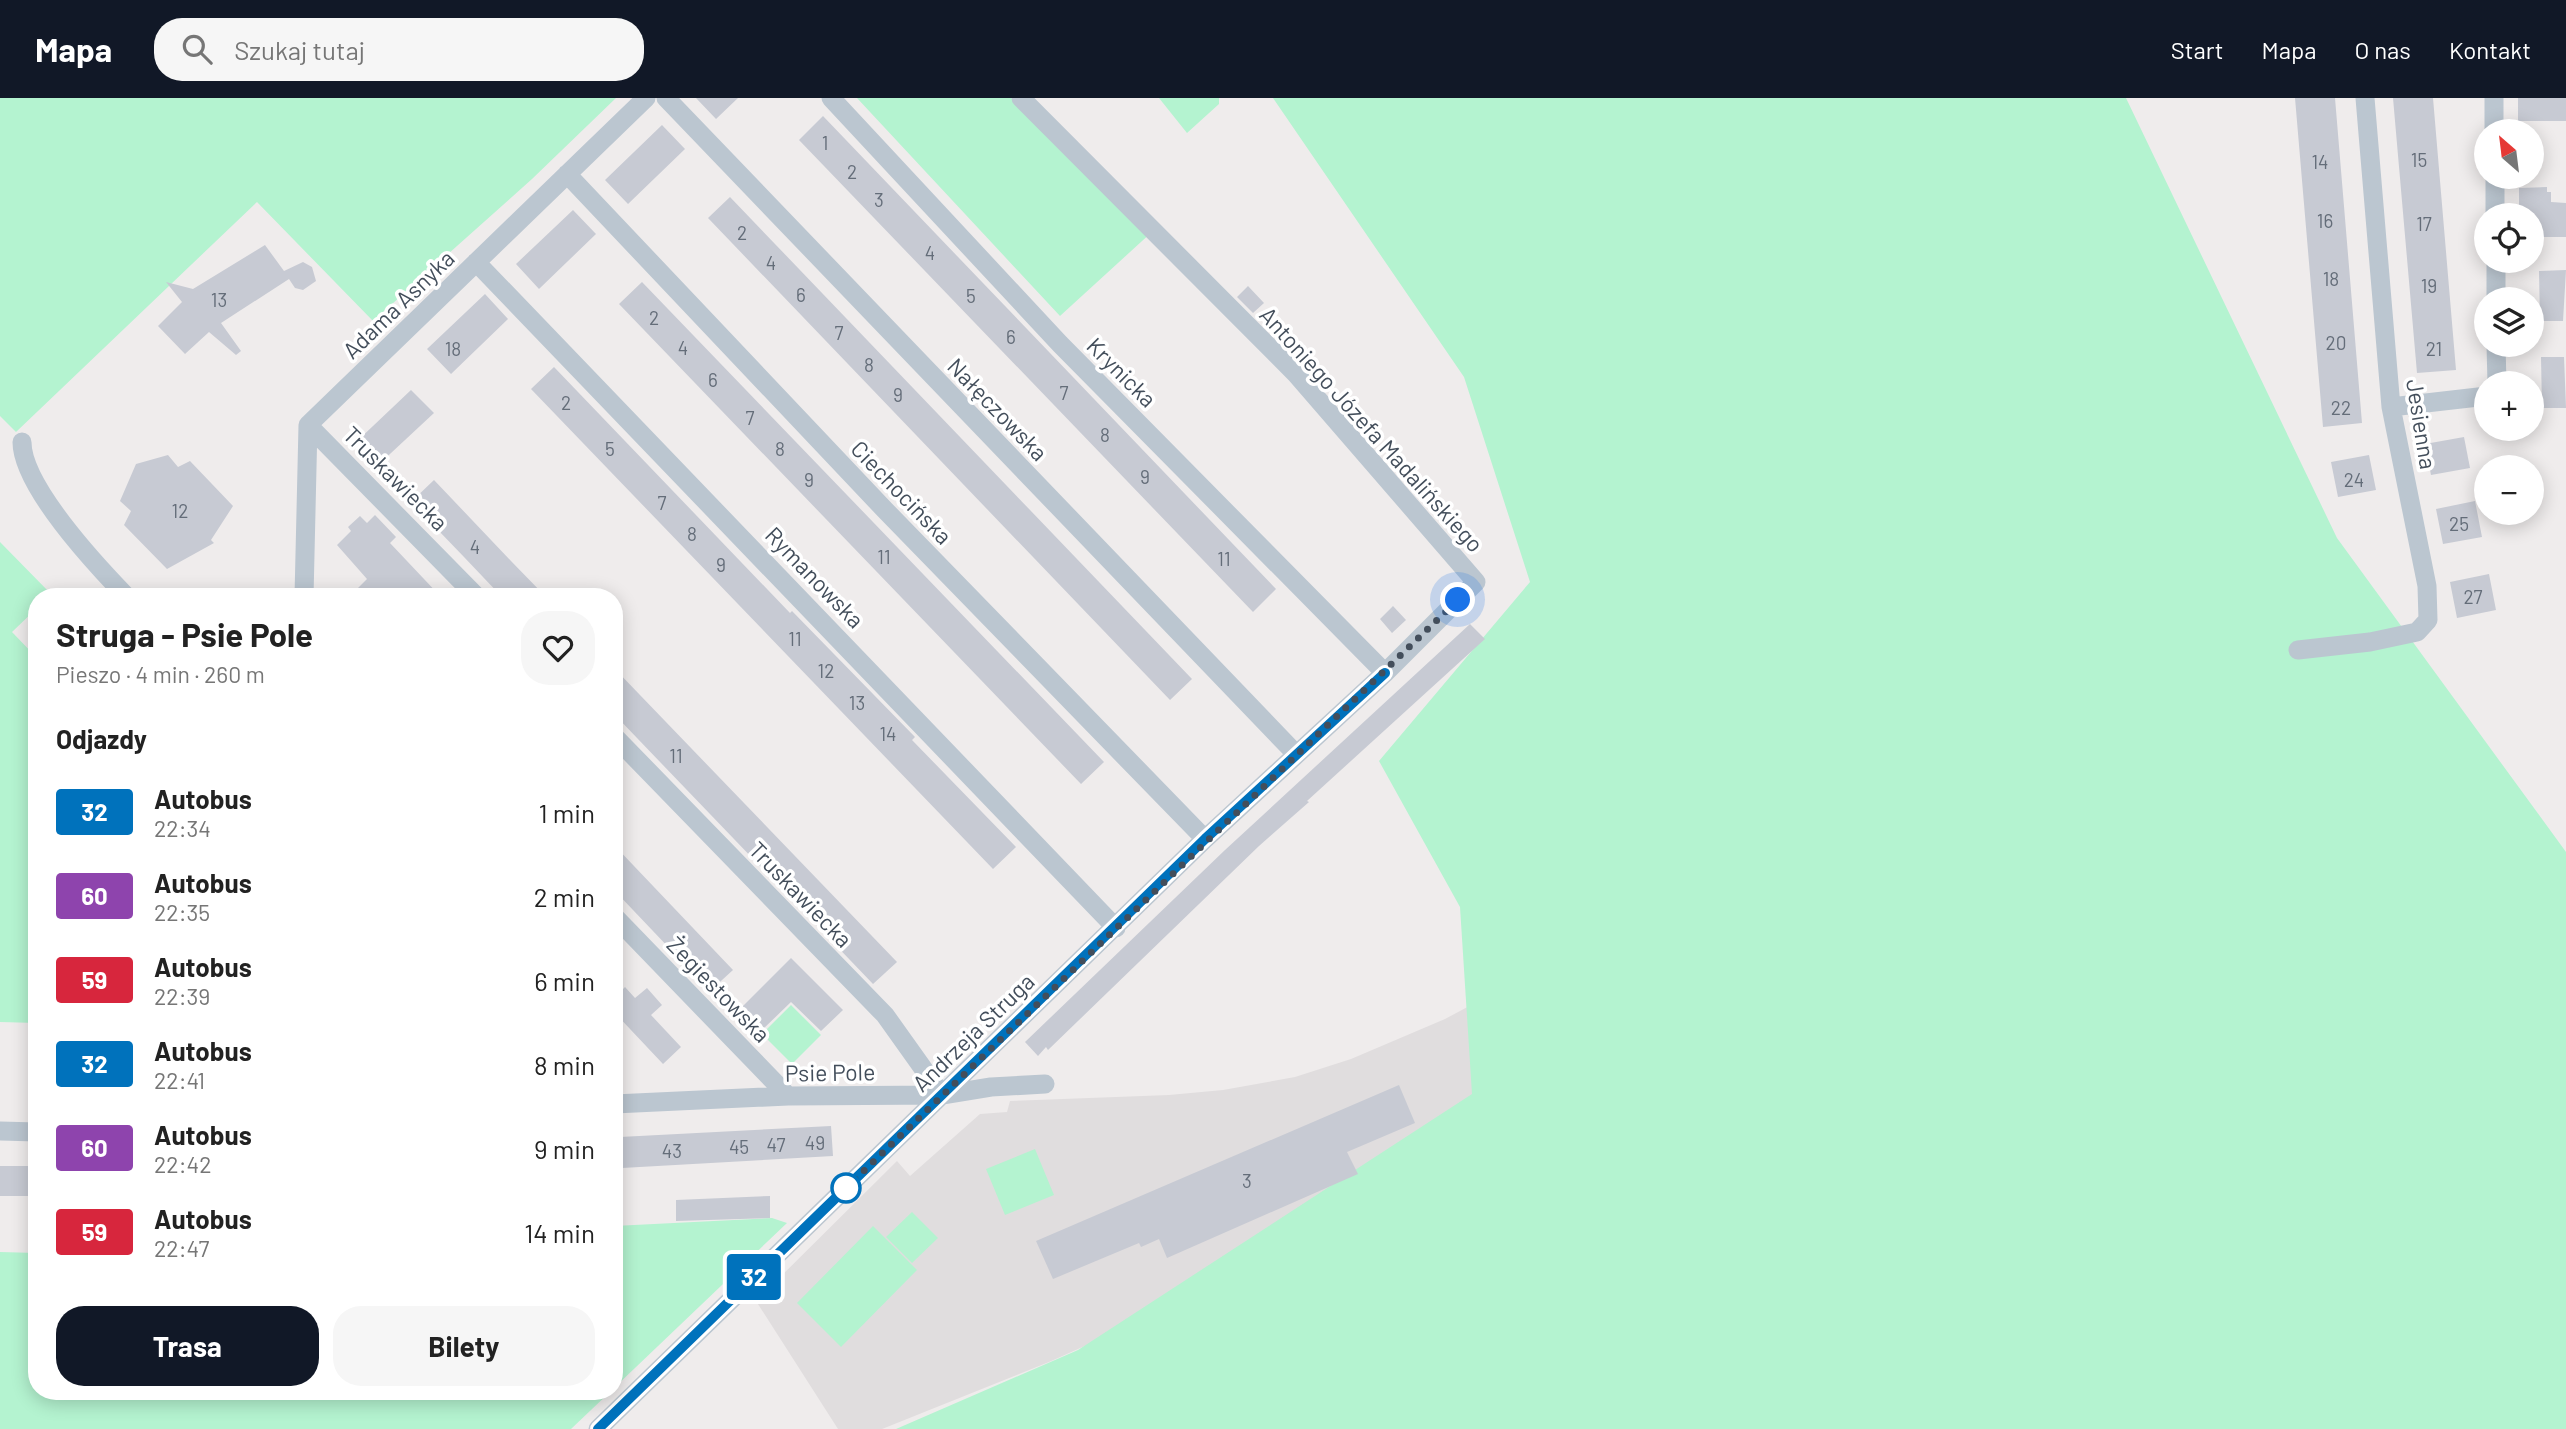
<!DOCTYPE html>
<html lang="pl">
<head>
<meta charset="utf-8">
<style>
  :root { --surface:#fff; --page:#f6f6f6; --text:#222; --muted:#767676; --accent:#111827 }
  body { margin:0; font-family:Barlow,sans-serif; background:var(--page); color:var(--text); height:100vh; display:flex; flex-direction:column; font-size:26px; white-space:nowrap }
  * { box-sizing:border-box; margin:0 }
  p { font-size:23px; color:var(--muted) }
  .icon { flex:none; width:38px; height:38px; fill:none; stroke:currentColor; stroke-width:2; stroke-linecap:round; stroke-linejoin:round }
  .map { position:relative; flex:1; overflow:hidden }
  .side { position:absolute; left:28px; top:490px; width:595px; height:812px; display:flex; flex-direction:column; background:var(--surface); border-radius:28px; box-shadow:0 4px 18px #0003 }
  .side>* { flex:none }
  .badge { padding:0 14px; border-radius:5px; font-size:24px; line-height:46px }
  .needle { width:46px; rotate:332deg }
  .controls { position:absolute; left:2474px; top:21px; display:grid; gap:14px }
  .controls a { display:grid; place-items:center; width:70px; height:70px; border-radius:50%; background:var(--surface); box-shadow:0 4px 18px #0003; font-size:35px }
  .you { position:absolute; width:35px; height:35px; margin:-18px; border:5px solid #fff; border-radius:50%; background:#1a73e8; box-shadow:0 0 0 10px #1a73e833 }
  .map>.badge { position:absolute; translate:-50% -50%; box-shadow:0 0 0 4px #fff }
  h2 { padding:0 28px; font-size:26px; line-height:63px }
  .round { display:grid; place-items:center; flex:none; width:74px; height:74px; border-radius:28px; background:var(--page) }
  .overview { display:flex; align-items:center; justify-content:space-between; height:119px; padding:0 28px }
  h1 { font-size:33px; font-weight:700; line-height:52px }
  .primary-button { display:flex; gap:14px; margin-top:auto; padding:14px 28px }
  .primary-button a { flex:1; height:80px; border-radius:28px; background:var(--accent); color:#fff; font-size:28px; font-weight:700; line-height:80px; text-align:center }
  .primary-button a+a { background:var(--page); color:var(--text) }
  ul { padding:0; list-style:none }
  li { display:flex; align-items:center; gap:21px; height:84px; padding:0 28px }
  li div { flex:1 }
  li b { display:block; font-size:26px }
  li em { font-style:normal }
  li .badge { min-width:77px; font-weight:700; text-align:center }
  header { display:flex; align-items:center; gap:42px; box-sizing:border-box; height:98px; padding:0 35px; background:var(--accent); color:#fff }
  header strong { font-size:33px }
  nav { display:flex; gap:38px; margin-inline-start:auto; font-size:24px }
  .search { width:490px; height:63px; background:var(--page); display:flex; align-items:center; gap:18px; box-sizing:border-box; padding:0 24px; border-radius:28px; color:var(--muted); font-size:26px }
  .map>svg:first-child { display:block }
  .education { fill:#e0ddde }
  .green { fill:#b4f3d0 }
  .building { fill:#c7cad3 }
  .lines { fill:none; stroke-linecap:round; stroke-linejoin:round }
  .minor { stroke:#bbc6d0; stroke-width:19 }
  .line-casing { stroke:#fff; stroke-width:16 }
  .line { stroke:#0072bc; stroke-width:10 }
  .walk { stroke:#434e5b; stroke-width:7; stroke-dasharray:0 12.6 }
  .stop-dot { fill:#fff; stroke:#0072bc; stroke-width:3.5 }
  .labels { text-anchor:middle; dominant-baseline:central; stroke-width:7; stroke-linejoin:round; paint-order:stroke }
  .number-label { font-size:19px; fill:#646d79 }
  .street-label { font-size:23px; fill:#434e5b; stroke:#fff }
</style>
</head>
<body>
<header>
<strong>Mapa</strong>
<div class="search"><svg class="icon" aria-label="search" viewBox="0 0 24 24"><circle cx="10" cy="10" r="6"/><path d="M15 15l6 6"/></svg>Szukaj tutaj</div>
<nav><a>Start</a><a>Mapa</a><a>O nas</a><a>Kontakt</a></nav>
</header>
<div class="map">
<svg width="2566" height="1331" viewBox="0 0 2566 1331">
  <rect width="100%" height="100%" fill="#efecec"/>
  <!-- education -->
  <path class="education" d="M1505 889 1576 1028 1049 1264 882 1331H838L756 1203 897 1063 910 1078 980 1016 1007 1014 1010 1003 1169 997 1223 992 1295 979 1351 961 1445 921Z"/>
  <!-- green -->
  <path class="green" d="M0 0H616L532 81 373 223 257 104 16 334 0 318Z
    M857 0H1011L1153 133 1060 218Z
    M1159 0H1219V6L1187 35Z
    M1273 0H2126L2337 440 2566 754V1331H896L1078 1252 1472 996 1460 809 1379 663 1530 484 1464 279Z
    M0 444 51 496 37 499V510L12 534 37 560V925L0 924Z
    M791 907 821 937 792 966 762 936Z
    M1035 1051 1054 1097 1005 1117 986 1071Z
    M912 1114 938 1140 912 1165 886 1139Z
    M772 1120 787 1125 614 1290V1128Z
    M873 1128 917 1172 841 1249 797 1205Z
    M0 1154 37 1155V1293H611L571 1331H0Z"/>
  <!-- building -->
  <path class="building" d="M696 0H738L716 21Z
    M2295 0H2335L2362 325 2323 329Z
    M2393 0H2433L2456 272 2417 275Z
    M2518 0H2566V23H2518Z
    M823 18 1276 491 1253 514 799 42Z
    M662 27 685 51 628 106 605 82Z
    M2547 89V94H2551V104L2566 105V139H2532V117H2519V90Z
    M730 99 1192 581 1170 602 708 120Z
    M573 112 596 136 539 191 516 166Z
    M265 147 284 173 303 164 312 169 316 183 303 192 295 190 289 181 221 225 241 253 236 257 209 234 185 256 158 228 182 204 166 184 193 191Z
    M2566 172 2563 223H2540L2539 173Z
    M642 184 1104 664 1081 686 619 206Z
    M1248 188 1264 205 1253 215 1237 199Z
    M485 196 508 221 451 276 427 251Z
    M2541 259H2564L2566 310H2542Z
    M554 269 790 515 792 513 915 639 912 642 1016 749 993 771 531 291Z
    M411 292 434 315 376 369 354 346Z
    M2464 339 2470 370 2431 377 2425 346Z
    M168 357 178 369 190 363 233 408 211 442 214 445 167 471 124 427 131 413 120 403 136 366Z
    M2369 357 2376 392 2338 399 2331 364Z
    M434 382 511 463 546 499H502L464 459 411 404Z
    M2475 403 2482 439 2443 446 2436 411Z
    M375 417 396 439 390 445 441 499H349L367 481 337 447 351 433 348 429 360 418 367 425Z
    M2489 476 2496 512 2457 520 2450 484Z
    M1393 508 1406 522 1392 535 1380 521Z
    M1470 526 1485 541 1307 703 1309 704 1259 748 1048 952 1046 949 1038 958 1025 944 1225 752Z
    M614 570 897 864 873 886 614 616Z
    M614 747 733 872 710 893 614 792Z
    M791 860 843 912 821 933 791 904 759 935 737 914Z
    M625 889 635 900 647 890 662 907 651 917 681 949 663 966 614 914V900Z
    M1399 987 1415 1025 1347 1054 1358 1076 1167 1160 1159 1141 1141 1149 1139 1145 1053 1181 1036 1143Z
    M831 1028 833 1058 622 1070 620 1039Z
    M0 1068H37V1098H0Z
    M770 1098V1120L676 1123V1102Z"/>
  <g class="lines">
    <!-- minor -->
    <path class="minor" d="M666 0 1296 656
      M831 0 1060 246 1385 575
      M2494 0V33
      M567 76 885 412 1205 741
      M2495 79V117
      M2496 163V201
      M476 164 1116 830
      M2496 247 2497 285
      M2391 309 2487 298
      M308 327 477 499
      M22 344C22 388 96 467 127 499
      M304 499 308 327 646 0
      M2298 552 2370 544 2417 534 2428 522 2427 488 2391 309 2365 0
      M614 638 885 917 942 997
      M614 818 788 998
      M614 1006 788 998 942 997 991 989 1045 986
      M0 1033 37 1034
      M598 1331 1205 741 1385 575 1476 484 1296 276 1021 0"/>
  </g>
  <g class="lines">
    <!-- line casing -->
    <g class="line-casing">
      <path id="line" d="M598 1331 1205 741 1385 575"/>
    </g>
    <!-- line -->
    <use href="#line" class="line"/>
    <!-- walk -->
    <path class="walk" d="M846 1090 1458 502"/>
  </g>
  <!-- markers -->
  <circle class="stop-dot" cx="846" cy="1090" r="14"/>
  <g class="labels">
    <!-- number labels -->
    <g class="number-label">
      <text x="825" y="44">1</text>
      <text x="2419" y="61">15</text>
      <text x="2320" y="63">14</text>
      <text x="852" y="73">2</text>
      <text x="879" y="101">3</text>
      <text x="2325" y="122">16</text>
      <text x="2424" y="125">17</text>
      <text x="742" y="134">2</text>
      <text x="930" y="154">4</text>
      <text x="771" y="164">4</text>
      <text x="2331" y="180">18</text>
      <text x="2429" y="187">19</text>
      <text x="801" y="196">6</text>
      <text x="971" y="197">5</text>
      <text x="219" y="201">13</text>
      <text x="654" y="219">2</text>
      <text x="839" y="234">7</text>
      <text x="1011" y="238">6</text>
      <text x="2336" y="244">20</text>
      <text x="683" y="249">4</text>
      <text x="453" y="250">18</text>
      <text x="2434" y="250">21</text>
      <text x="869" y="266">8</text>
      <text x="713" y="281">6</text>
      <text x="1064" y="294">7</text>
      <text x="898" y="296">9</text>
      <text x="566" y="304">2</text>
      <text x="2341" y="309">22</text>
      <text x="750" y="319">7</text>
      <text x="1105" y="336">8</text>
      <text x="610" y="350">5</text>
      <text x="780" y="350">8</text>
      <text x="1145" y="378">9</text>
      <text x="809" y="381">9</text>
      <text x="2354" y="381">24</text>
      <text x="662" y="404">7</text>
      <text x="180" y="412">12</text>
      <text x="2459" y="425">25</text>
      <text x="692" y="435">8</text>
      <text x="475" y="448">4</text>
      <text x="884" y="458">11</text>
      <text x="1224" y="460">11</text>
      <text x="721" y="466">9</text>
      <text x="2473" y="498">27</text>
      <text x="795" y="540">11</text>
      <text x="826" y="572">12</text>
      <text x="857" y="604">13</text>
      <text x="888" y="635">14</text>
      <text x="676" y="657">11</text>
      <text x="815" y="1044">49</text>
      <text x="776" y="1046">47</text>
      <text x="739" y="1048">45</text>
      <text x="672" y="1052">43</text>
      <text x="1247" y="1082">3</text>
    </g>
    <!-- street labels -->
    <g class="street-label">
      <text transform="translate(398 206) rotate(-44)">Adama Asnyka</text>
      <text transform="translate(1122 274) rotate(45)">Krynicka</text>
      <text transform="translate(998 311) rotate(46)">Nałęczowska</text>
      <text transform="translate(2422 326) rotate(81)">Jesienna</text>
      <text transform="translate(1372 331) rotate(48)">Antoniego Józefa Madalińskiego</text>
      <text transform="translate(396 380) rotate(45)">Truskawiecka</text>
      <text transform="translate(902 394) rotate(46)">Ciechocińska</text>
      <text transform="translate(815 479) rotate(46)">Rymanowska</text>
      <text transform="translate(801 796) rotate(46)">Truskawiecka</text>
      <text transform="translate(719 891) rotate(46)">Żegiestowska</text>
      <text transform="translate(973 934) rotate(-44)">Andrzeja Struga</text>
      <text transform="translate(830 974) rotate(-1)">Psie Pole</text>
    </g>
  </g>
</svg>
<div class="controls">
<a><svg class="needle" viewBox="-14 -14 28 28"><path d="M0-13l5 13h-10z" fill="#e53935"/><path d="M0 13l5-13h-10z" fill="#767676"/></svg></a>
<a><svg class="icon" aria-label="locate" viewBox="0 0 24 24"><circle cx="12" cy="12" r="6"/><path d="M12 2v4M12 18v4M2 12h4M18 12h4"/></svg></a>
<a><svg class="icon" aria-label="layers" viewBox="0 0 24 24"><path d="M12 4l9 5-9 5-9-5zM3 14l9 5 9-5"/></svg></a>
<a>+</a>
<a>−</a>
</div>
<div class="you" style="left:1458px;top:502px"></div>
<b class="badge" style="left:754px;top:1179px;background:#0072bc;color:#fff">32</b>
<section class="side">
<div class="overview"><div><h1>Struga - Psie Pole</h1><p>Pieszo · 4 min · 260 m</p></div><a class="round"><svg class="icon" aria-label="heart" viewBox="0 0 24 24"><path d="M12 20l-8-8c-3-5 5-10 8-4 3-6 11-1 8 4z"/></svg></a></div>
<h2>Odjazdy</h2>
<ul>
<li><span class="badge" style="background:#0072bc;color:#fff">32</span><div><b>Autobus</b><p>22:34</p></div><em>1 min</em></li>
<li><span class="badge" style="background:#8e44ad;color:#fff">60</span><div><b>Autobus</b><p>22:35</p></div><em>2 min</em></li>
<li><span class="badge" style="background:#d7263d;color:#fff">59</span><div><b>Autobus</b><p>22:39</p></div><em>6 min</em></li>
<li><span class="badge" style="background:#0072bc;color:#fff">32</span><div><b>Autobus</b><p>22:41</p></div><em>8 min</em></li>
<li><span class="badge" style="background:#8e44ad;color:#fff">60</span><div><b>Autobus</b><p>22:42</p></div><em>9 min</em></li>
<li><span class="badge" style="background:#d7263d;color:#fff">59</span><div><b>Autobus</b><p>22:47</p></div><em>14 min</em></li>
</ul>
<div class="primary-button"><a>Trasa</a><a>Bilety</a></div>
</section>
</div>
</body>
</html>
